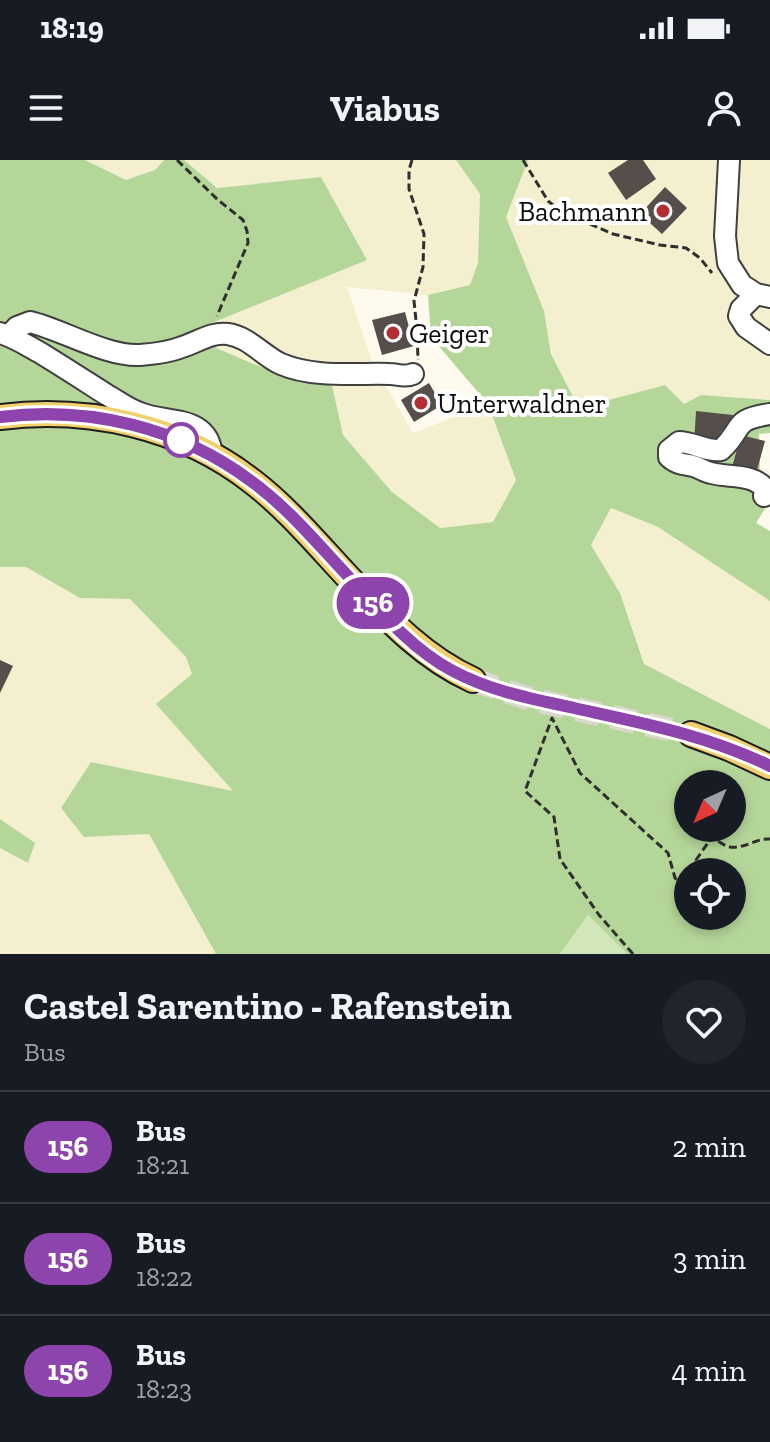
<!DOCTYPE html>
<html lang="it">
<head>
<meta charset="utf-8">
<style>
  :root { --surface:#171b24; --page:#20242c; --text:#f1f3f6; --muted:#9ea1a6; --line:#363941 }
  body { margin:0; font-family:"Zilla Slab",serif; background:var(--page); color:var(--text); height:100vh; display:flex; flex-direction:column; font-size:30px; white-space:nowrap }
  * { box-sizing:border-box; margin:0 }
  p { font-size:26px; color:var(--muted) }
  .icon { flex:none; width:44px; height:44px; fill:none; stroke:currentColor; stroke-width:2; stroke-linecap:round; stroke-linejoin:round }
  .map { position:relative; height:794px; overflow:hidden }
  .panel { display:flex; flex-direction:column; background:var(--surface); flex:1 }
  .panel>* { flex:none }
  .badge { padding:0 16px; border-radius:26px; font-size:28px; line-height:52px }
  .needle { width:52px; rotate:224deg }
  .fabs { position:absolute; left:674px; top:610px; display:grid; gap:16px }
  .fabs a { display:grid; place-items:center; width:72px; height:72px; border-radius:50%; background:var(--surface); box-shadow:0 4px 12px #0003; font-size:40px }
  .map>.badge { position:absolute; translate:-50% -50%; box-shadow:0 0 0 4px #fff }
  .round { display:grid; place-items:center; flex:none; width:84px; height:84px; border-radius:42px; background:var(--page) }
  .overview { display:flex; align-items:center; justify-content:space-between; height:136px; padding:0 24px }
  h1 { font-size:38px; font-weight:700; line-height:60px }
  ul { padding:0; list-style:none }
  li { display:flex; align-items:center; gap:24px; height:112px; padding:0 24px; border-top:2px solid var(--line) }
  li div { flex:1 }
  li b { display:block; font-size:30px }
  li em { font-style:normal }
  li .badge { min-width:88px; font-weight:700; text-align:center }
  .status { display:flex; justify-content:space-between; align-items:center; height:56px; padding:0 40px; background:var(--surface); direction:ltr }
  .status svg { height:22px; fill:currentColor }
  header { display:flex; justify-content:space-between; align-items:center; height:104px; padding:0 24px; background:var(--surface); font-size:36px; font-weight:700 }
  .map>svg:first-child { display:block }
  .farmland { fill:#f3efcf }
  .green { fill:#d1e7b9 }
  .forest { fill:#b5d699; fill-rule:evenodd }
  .building { fill:#554e4a }
  .lines { fill:none; stroke-linecap:round; stroke-linejoin:round }
  .major-tunnel { stroke:#dad7cc; stroke-width:24; stroke-dasharray:24 12; stroke-linecap:butt }
  .minor-casing { stroke:#404040; stroke-width:24 }
  .major-casing { stroke:#1e1e1e; stroke-width:28 }
  .path { stroke:#2f2f2f; stroke-width:3; stroke-dasharray:8 4; stroke-linecap:butt }
  .minor { stroke:#fff; stroke-width:20 }
  .major { stroke:#f1d06b; stroke-width:24 }
  .line-casing { stroke:#fff; stroke-width:18 }
  .line { stroke:#8e44ad; stroke-width:12 }
  .poi-dot { fill:#b52d34; stroke:#fff; stroke-width:3 }
  .stop-dot { fill:#fff; stroke:#8e44ad; stroke-width:4 }
  .labels { text-anchor:middle; dominant-baseline:central; stroke-width:8; stroke-linejoin:round; paint-order:stroke }
  .poi-label { font-size:28px; fill:#0d0d0d; stroke:#fff; text-anchor:start }
</style>
</head>
<body>
<div class="status"><b>18:19</b><svg viewBox="0 0 49 12"><path d="M0 12V9h3v3zM5 12V6h3v6zM10 12V3h3v9zM15 12V0h3v12zM26 1h20v11H26zM47 4h2v5h-2z"/></svg></div>
<header><svg class="icon" aria-label="menu" viewBox="0 0 24 24"><path d="M4 6h16M4 12h16M4 18h16"/></svg>Viabus<svg class="icon" aria-label="person" viewBox="0 0 24 24"><circle cx="12" cy="8" r="4"/><path d="M4 21q1-7 8-7t8 7"/></svg></header>
<div class="map">
<svg width="770" height="794" viewBox="0 0 770 794">
  <rect width="100%" height="100%" fill="#fefbee"/>
  <!-- farmland -->
  <path class="farmland" d="M85 0H164L155 10 126 20Z
    M184 0H456L480 34 478 103 470 125 428 135 347 127 373 204 413 273 488 244 516 320 493 362 440 368 392 332 343 275 332 225 261 207 216 189 212 163 367 100 321 17 217 28Z
    M528 0H770V240L701 235 684 244 665 225 580 249 551 194 544 151 506 57Z
    M611 348 658 367 770 441V569L644 504 620 433 591 385Z
    M0 407H26L80 438 130 439 186 497 235 632 91 602 84 677 149 674 216 794H0V688L28 703 34 684 0 659Z"/>
  <!-- green -->
  <path class="green" d="M588 755 627 794H560Z"/>
  <!-- forest -->
  <path class="forest" d="M0 0H85L126 20 155 10 164 0H184L217 28 321 17 367 100 212 163 216 188 261 207 332 225 343 275 392 332 440 368 493 362 516 320 488 244 431 177 428 135 470 125 478 103 480 34 456 0H528L506 57 544 151 551 194 579 248 665 225 684 244 701 235 770 240V273L759 274 760 314 770 341 756 363 770 371V441L658 367 611 348 591 385 620 433 644 504 770 569V794H627L588 755 560 794H216L149 674 84 677 61 648 91 602 233 631 156 544 192 514 186 497 130 439 80 438 26 407H0ZM688 624H732V668H688ZM688 712H732V756H688Z
    M0 659 35 683 28 703 0 688Z"/>
  <!-- building -->
  <path class="building" d="M628 0H643L656 19 626 40 608 13Z
    M665 27 687 48 662 74 640 54Z
    M405 152 414 186 382 195 372 160Z
    M429 223 442 245 414 262 401 240Z
    M696 251 733 255 732 272 721 271 719 286 694 284Z
    M741 275 765 281 756 314 732 307Z
    M0 500 13 506 0 533Z"/>
  <g class="lines">
    <!-- major-tunnel -->
    <path class="major-tunnel" d="M473 520 530 539 691 574"/>
    <!-- minor casing -->
    <g class="minor-casing">
      <path id="minor" d="M729 0 725 76 728 103 742 125 756 134 770 137
        M756 134 741 149 739 156 746 167 770 184
        M0 173C14 177 26 185 39 192 62 206 85 221 107 235 118 241 128 249 140 253 167 264 209 254 212 296
        M9 176 17 167 30 162C63 170 107 197 140 195 153 194 170 192 182 187 198 182 211 172 228 174 249 177 263 196 281 204 314 218 355 213 390 214 399 214 404 218 413 214
        M764 336 766 330C754 313 730 318 711 313 705 312 700 308 693 306 684 304 676 304 669 297V290L679 282C693 282 707 292 721 290 745 268 730 260 770 254"/>
    </g>
    <!-- major casing -->
    <g class="major-casing">
      <path id="major" d="M0 257C88 246 182 266 253 322 288 349 317 384 347 416 385 456 422 497 473 520
        M691 574 729 588 770 607"/>
    </g>
    <!-- path -->
    <path class="path" d="M177 0 218 40 243 60 247 71 248 83 217 156
      M412 0 409 10V29L424 74 423 107 414 141 417 170 418 200
      M523 0 548 41 562 52 613 74 660 85 686 88 700 98 712 113
      M699 712 696 700 712 677C718 681 724 686 730 687 745 689 756 678 770 679
      M633 794 599 755 560 699 554 657 525 631 552 558 580 613 668 693 675 718 688 729"/>
    <!-- minor -->
    <use href="#minor" class="minor"/>
    <!-- major -->
    <use href="#major" class="major"/>
  </g>
  <g class="lines">
    <!-- line casing -->
    <g class="line-casing">
      <path id="line" d="M0 257C89 246 179 267 251 321 287 347 316 382 346 414 378 449 411 489 453 511 490 531 533 539 574 548 642 563 707 575 770 606"/>
    </g>
    <!-- line -->
    <use href="#line" class="line"/>
  </g>
  <!-- markers -->
  <g class="poi-dot">
    <circle cx="663" cy="51" r="8"/>
    <circle cx="393" cy="173" r="8"/>
    <circle cx="421" cy="243" r="8"/>
  </g>
  <circle class="stop-dot" cx="181" cy="280" r="16"/>
  <g class="labels">
    <!-- poi labels -->
    <g class="poi-label">
      <text x="647" y="51" text-anchor="end">Bachmann</text>
      <text x="409" y="173">Geiger</text>
      <text x="437" y="243">Unterwaldner</text>
    </g>
  </g>
</svg>
<div class="fabs">
<a><svg class="needle" viewBox="-14 -14 28 28"><path d="M0-13l5 13h-10z" fill="#e53935"/><path d="M0 13l5-13h-10z" fill="#9ea1a6"/></svg></a>
<a><svg class="icon" aria-label="locate" viewBox="0 0 24 24"><circle cx="12" cy="12" r="6"/><path d="M12 2v4M12 18v4M2 12h4M18 12h4"/></svg></a>
</div>
<b class="badge" style="left:373px;top:443px;background:#8e44ad;color:#fff">156</b>
</div>
<section class="panel">
<div class="overview"><div><h1>Castel Sarentino - Rafenstein</h1><p>Bus</p></div><a class="round"><svg class="icon" aria-label="heart" viewBox="0 0 24 24"><path d="M12 20l-8-8c-3-5 5-10 8-4 3-6 11-1 8 4z"/></svg></a></div>
<ul>
<li><span class="badge" style="background:#8e44ad;color:#fff">156</span><div><b>Bus</b><p>18:21</p></div><em>2 min</em></li>
<li><span class="badge" style="background:#8e44ad;color:#fff">156</span><div><b>Bus</b><p>18:22</p></div><em>3 min</em></li>
<li><span class="badge" style="background:#8e44ad;color:#fff">156</span><div><b>Bus</b><p>18:23</p></div><em>4 min</em></li>
</ul>
</section>
</body>
</html>
